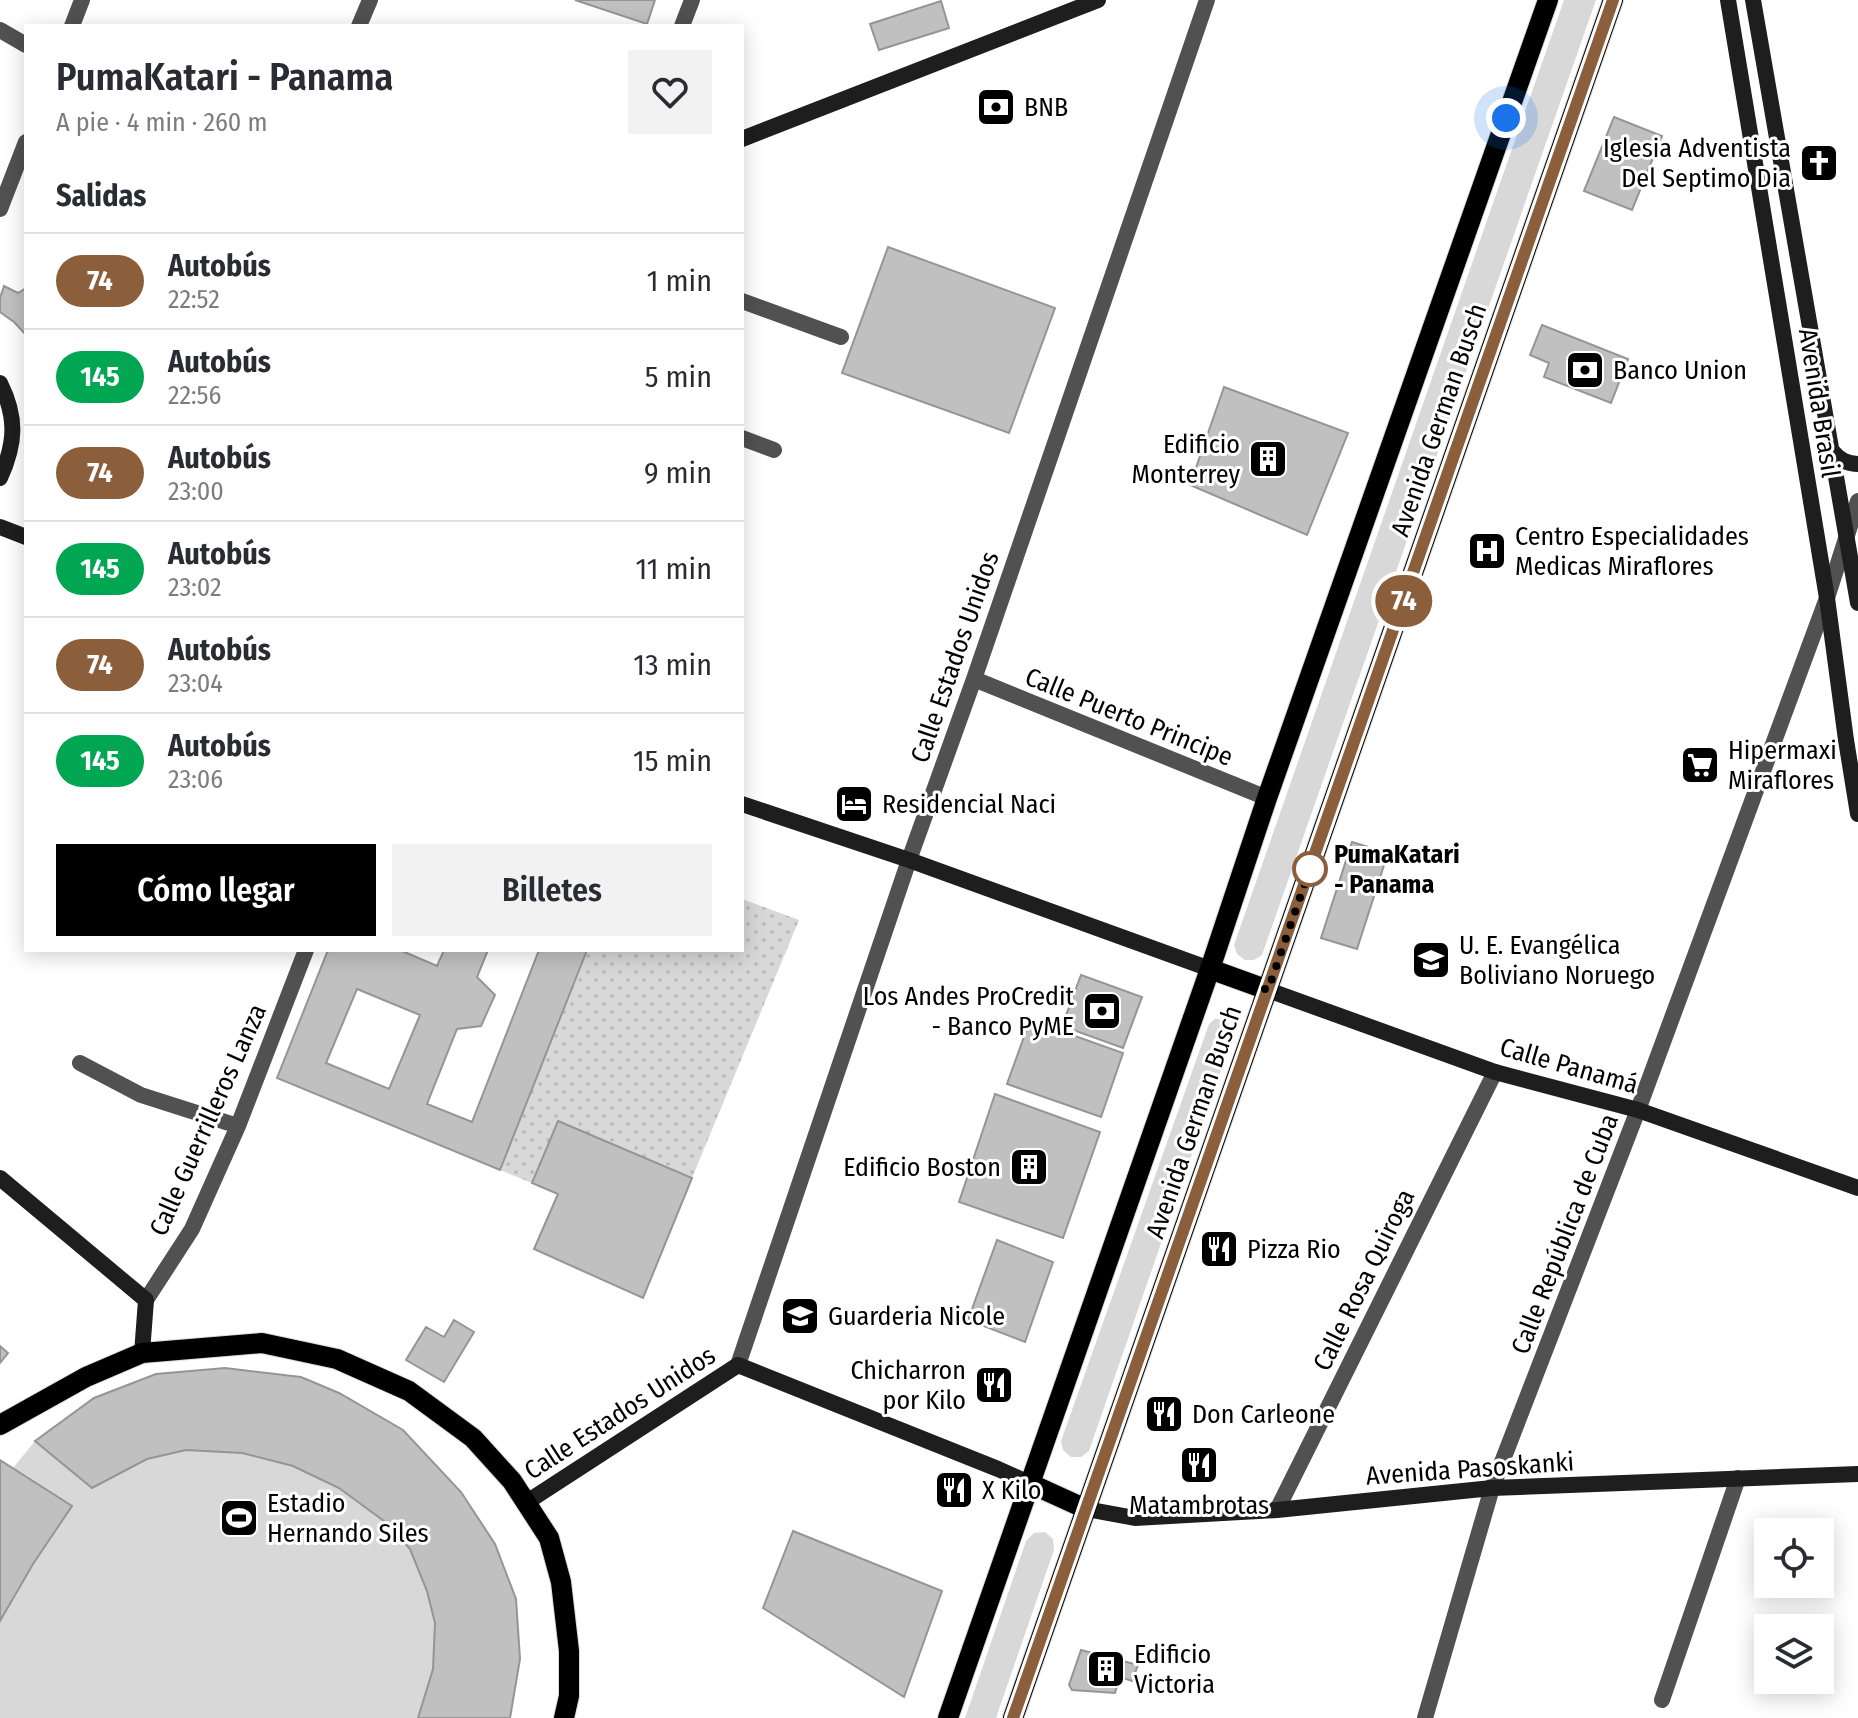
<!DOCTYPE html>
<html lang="es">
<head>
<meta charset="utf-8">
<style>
  :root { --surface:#fff; --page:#f2f2f3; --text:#2b2b33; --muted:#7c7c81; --line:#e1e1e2; --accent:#000 }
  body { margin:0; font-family:"Fira Sans Condensed",sans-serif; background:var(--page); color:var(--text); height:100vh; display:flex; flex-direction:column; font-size:30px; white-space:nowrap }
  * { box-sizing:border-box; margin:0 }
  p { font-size:26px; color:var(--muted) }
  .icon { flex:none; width:44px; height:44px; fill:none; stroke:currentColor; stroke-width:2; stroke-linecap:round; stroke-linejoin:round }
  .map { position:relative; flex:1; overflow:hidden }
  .sheet { position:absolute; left:24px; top:24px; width:720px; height:928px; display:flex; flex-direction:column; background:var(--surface); border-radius:0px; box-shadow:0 4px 20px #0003 }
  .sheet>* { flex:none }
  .badge { padding:0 16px; border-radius:26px; font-size:28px; line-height:52px }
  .fabs { position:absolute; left:1754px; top:1518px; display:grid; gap:16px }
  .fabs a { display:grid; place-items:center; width:80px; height:80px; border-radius:0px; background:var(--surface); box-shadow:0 4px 20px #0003; font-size:40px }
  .you { position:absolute; width:40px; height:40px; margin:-20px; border:6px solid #fff; border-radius:50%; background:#1a73e8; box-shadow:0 0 0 12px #1a73e833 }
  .map>.badge { position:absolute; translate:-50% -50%; box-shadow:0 0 0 4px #fff }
  h2 { padding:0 32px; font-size:30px; line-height:72px }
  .round { display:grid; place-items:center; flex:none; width:84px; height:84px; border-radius:0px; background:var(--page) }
  .headline { display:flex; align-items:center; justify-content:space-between; height:136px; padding:0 32px }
  h1 { font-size:38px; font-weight:600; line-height:60px }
  .primary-button { display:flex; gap:16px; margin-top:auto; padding:16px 32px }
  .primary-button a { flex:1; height:92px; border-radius:0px; background:var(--accent); color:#fff; font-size:32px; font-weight:600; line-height:92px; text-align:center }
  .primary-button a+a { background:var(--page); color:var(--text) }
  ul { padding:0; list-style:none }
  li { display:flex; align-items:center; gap:24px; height:96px; padding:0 32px; border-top:2px solid var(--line) }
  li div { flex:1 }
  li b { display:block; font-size:30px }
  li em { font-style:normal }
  li .badge { min-width:88px; font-weight:700; text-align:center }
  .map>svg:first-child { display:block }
  .park { fill:#d8d8d8 }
  .garden { fill:url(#garden-dots) }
  .building { fill:#c0c0c0; stroke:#959595; stroke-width:2; fill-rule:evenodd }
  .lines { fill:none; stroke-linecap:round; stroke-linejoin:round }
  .primary-casing { stroke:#dbdbdb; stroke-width:22 }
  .street { stroke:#515151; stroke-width:16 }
  .secondary { stroke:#1e1e1e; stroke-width:16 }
  .primary { stroke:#000; stroke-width:20 }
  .line-casing { stroke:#fff; stroke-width:18 }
  .line { stroke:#8b5e3c; stroke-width:12 }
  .walk { stroke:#000; stroke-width:8; stroke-dasharray:0 14.4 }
  .stop-dot { fill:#fff; stroke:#8b5e3c; stroke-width:4 }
  .labels { text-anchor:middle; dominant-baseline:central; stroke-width:6; stroke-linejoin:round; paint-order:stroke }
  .poi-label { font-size:26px; fill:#000; stroke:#fff; text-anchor:start }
  .street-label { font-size:26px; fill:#000; stroke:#fff }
  .stop-label { font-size:26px; font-weight:bold; fill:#000; stroke:#fff; text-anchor:start }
</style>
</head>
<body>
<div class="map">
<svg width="1858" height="1718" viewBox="0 0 1858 1718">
  <defs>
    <pattern id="garden-dots" width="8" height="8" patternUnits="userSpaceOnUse" patternTransform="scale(2)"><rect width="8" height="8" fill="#d8d8d8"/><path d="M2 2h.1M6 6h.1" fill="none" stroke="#b8b8b8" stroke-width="1.8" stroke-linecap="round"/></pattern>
  </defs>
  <rect width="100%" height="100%" fill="#fff"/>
  <!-- park -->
  <path class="park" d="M1564 0H1596L1262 955 1254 960H1245L1237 954 1234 945Z
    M1215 1019C1226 1019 1231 1022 1234 1033L1089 1451 1081 1457H1071L1063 1450 1061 1441 1209 1024Z
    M225 1368 301 1377 339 1393 403 1430 461 1492 495 1544 516 1599 520 1659 510 1718H0V1460L13 1468 35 1441 94 1398 156 1374Z
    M1045 1532 1053 1539 1054 1550 996 1718H965L1026 1541 1034 1533Z"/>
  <!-- garden -->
  <path class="garden" d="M742 899 799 920 692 1178 558 1122 532 1183 500 1170 587 950H742Z"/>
  <!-- building -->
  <path class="building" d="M575 0H655L647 24Z
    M941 1 949 28 879 50 870 24Z
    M1614 117 1662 136 1632 210 1584 191Z
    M888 247 1055 308 1009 433 842 373Z
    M4 286 18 293 26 288V335L14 322 0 312V298Z
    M1542 325 1628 359 1611 403 1544 377 1549 363 1530 355Z
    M1224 387 1348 433 1307 535 1190 485Z
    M1352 842 1388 853 1357 949 1321 938Z
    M328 950H400L437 966 444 950H488L477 977 495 995 481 1026 457 1029 427 1104 472 1122 539 950H587L500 1170 277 1078ZM357 989 420 1015 389 1089 326 1063Z
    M1081 975 1142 997 1123 1048 1062 1026Z
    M1030 1020 1123 1053 1101 1117 1007 1084Z
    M995 1094 1100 1132 1063 1238 959 1202Z
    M558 1121 692 1178 643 1298 534 1249 558 1194 532 1183Z
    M997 1240 1053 1262 1025 1342 968 1320Z
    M454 1320 474 1332 444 1382 406 1360 426 1327 444 1337Z
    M0 1346 8 1353 0 1363Z
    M225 1368 301 1377 339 1393 403 1430 461 1492 495 1544 516 1599 520 1659 510 1718H418L433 1669 435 1623 427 1591 410 1549 388 1524 339 1488 293 1466 242 1453 186 1450 147 1459 92 1488 35 1441 94 1398 156 1374Z
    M0 1460 72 1506 33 1564 0 1621Z
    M793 1531 942 1591 904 1697 763 1608Z
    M1081 1650 1138 1665 1132 1681 1112 1674 1109 1683 1117 1686 1115 1693 1072 1690 1069 1685Z"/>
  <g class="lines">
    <!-- primary casing -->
    <g class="primary-casing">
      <path id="primary" d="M1210 969 1268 990
        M0 1425 86 1377 142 1353 262 1343 337 1359 409 1391 473 1438 512 1481 549 1538 561 1582 569 1651V1696L564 1718
        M1029 1483 1086 1509
        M948 1718 1210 969 1267 798 1548 0
        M1013 1718 1613 0"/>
    </g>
    <!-- street -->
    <path class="street" d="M72 26 82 0
      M359 26 370 0
      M682 26 692 0
      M0 30 26 45
      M0 209 26 142
      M742 301 841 337
      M742 438 774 450
      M974 679 1267 798
      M80 1063 141 1095 238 1126
      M146 1300 192 1229 238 1126 306 950
      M738 1365 909 860 974 679 1207 0
      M1277 1510 1495 1072
      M1662 1700 1738 1478
      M1425 1718 1492 1488 1638 1110 1827 598 1858 501"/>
    <!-- secondary -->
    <path class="secondary" d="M1728 0 1827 598 1846 740 1858 814
      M1753 0 1858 603
      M742 139 1098 0
      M0 383C17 417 16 443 0 478
      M1833 452C1840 460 1847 464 1858 464
      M0 527 26 537
      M742 804 909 860 1210 969
      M1268 990 1495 1072 1638 1110 1858 1188
      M0 1178 146 1300 142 1353
      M527 1502 738 1365 998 1469 1029 1483
      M1086 1509 1135 1518 1277 1510 1492 1488 1858 1474"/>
    <!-- primary -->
    <use href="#primary" class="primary"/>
  </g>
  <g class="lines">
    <!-- line casing -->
    <g class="line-casing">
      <path id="line" d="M1013 1718 1613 0"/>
    </g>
    <!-- line -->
    <use href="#line" class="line"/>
    <!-- walk -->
    <path class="walk" d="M1310 869 1312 863 1268 990 1210 969 1267 798 1506 118"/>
  </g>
  <!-- icons -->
  <defs>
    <g id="bank-square" transform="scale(2)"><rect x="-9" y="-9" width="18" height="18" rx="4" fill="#000" stroke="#fff"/><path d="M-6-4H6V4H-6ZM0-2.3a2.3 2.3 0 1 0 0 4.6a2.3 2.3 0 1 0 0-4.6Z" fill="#fff"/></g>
    <g id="church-square" transform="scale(2)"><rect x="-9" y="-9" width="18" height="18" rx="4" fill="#000" stroke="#fff"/><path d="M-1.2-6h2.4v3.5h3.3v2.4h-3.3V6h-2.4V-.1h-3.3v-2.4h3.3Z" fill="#fff"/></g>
    <g id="building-square" transform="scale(2)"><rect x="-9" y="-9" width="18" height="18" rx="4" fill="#000" stroke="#fff"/><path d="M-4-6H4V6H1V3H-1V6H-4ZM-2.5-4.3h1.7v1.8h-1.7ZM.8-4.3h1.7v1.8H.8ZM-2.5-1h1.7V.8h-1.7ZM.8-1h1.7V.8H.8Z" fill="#fff"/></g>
    <g id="hospital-square" transform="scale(2)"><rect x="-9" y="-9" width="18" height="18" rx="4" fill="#000" stroke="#fff"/><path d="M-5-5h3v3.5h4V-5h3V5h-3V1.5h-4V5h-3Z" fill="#fff"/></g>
    <g id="supermarket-square" transform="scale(2)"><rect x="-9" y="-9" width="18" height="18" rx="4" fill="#000" stroke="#fff"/><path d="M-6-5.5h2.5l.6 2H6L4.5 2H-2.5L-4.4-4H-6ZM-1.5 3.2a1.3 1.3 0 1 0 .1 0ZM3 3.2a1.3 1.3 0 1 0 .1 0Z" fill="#fff"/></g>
    <g id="hotel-square" transform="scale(2)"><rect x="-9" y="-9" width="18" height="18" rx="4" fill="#000" stroke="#fff"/><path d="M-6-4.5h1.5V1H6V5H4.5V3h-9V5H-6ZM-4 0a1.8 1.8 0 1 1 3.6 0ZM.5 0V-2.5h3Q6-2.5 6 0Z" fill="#fff"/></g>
    <g id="school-square" transform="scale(2)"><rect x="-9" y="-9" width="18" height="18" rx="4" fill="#000" stroke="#fff"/><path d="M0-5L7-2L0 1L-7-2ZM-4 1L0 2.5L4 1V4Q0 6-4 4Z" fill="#fff"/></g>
    <g id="restaurant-square" transform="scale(2)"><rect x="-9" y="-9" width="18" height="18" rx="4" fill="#000" stroke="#fff"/><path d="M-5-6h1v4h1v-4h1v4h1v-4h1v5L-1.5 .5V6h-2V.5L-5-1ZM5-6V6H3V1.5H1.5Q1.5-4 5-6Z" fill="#fff"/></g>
    <g id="stadium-square" transform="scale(2)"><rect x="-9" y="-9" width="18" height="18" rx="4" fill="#000" stroke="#fff"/><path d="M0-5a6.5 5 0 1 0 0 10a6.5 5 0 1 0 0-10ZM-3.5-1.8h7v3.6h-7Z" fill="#fff"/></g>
  </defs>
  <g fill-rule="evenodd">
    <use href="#bank-square" x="996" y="107"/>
    <use href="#church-square" x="1819" y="163"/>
    <use href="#bank-square" x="1585" y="370"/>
    <use href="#building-square" x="1268" y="459"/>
    <use href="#hospital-square" x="1487" y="551"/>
    <use href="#supermarket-square" x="1700" y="765"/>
    <use href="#hotel-square" x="854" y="804"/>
    <use href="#school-square" x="1431" y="960"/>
    <use href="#bank-square" x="1102" y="1011"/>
    <use href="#building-square" x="1029" y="1167"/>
    <use href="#restaurant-square" x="1219" y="1249"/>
    <use href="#school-square" x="800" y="1316"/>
    <use href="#restaurant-square" x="994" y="1385"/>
    <use href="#restaurant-square" x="1164" y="1414"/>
    <use href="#restaurant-square" x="1199" y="1465"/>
    <use href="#restaurant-square" x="954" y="1490"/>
    <use href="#stadium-square" x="239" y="1518"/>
    <use href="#building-square" x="1106" y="1669"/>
  </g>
  <!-- markers -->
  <circle class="stop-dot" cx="1310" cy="869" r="16"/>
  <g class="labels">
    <!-- poi labels -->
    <g class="poi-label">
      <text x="1024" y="107">BNB</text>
      <text x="1791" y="148" text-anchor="end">Iglesia Adventista<tspan x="1791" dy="30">Del Septimo Dia</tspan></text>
      <text x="1613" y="370">Banco Union</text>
      <text x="1240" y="444" text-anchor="end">Edificio<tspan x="1240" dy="30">Monterrey</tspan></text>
      <text x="1515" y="536">Centro Especialidades<tspan x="1515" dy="30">Medicas Miraflores</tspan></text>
      <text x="1728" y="750">Hipermaxi<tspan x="1728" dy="30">Miraflores</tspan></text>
      <text x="882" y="804">Residencial Naci</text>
      <text x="1459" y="945">U. E. Evangélica<tspan x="1459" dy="30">Boliviano Noruego</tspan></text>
      <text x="1074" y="996" text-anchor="end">Los Andes ProCredit<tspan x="1074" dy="30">- Banco PyME</tspan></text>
      <text x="1001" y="1167" text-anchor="end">Edificio Boston</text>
      <text x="1247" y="1249">Pizza Rio</text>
      <text x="828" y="1316">Guarderia Nicole</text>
      <text x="966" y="1370" text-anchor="end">Chicharron<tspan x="966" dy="30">por Kilo</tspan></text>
      <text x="1192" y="1414">Don Carleone</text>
      <text x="982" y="1490">X Kilo</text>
      <text x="267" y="1503">Estadio<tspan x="267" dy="30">Hernando Siles</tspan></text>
      <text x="1199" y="1505" text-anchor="middle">Matambrotas</text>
      <text x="1134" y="1654">Edificio<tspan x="1134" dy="30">Victoria</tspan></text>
    </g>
    <!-- street labels -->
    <g class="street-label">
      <text transform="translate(1819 403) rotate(81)">Avenida Brasil</text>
      <text transform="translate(1439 420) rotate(-71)">Avenida German Busch</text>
      <text transform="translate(955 657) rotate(-71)">Calle Estados Unidos</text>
      <text transform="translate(1129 717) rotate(22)">Calle Puerto Principe</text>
      <text transform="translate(1569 1066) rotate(16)">Calle Panamá</text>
      <text transform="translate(208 1120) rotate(-66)">Calle Guerrilleros Lanza</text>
      <text transform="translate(1194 1122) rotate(-71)">Avenida German Busch</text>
      <text transform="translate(1565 1234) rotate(-69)">Calle República de Cuba</text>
      <text transform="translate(1364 1280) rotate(-64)">Calle Rosa Quiroga</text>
      <text transform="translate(620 1413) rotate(-33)">Calle Estados Unidos</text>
      <text transform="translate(1470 1469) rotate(-4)">Avenida Pasoskanki</text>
    </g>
    <!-- stop labels -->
    <g class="stop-label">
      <text x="1334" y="854">PumaKatari<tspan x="1334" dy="30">- Panama</tspan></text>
    </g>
  </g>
</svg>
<div class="fabs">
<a><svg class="icon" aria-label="locate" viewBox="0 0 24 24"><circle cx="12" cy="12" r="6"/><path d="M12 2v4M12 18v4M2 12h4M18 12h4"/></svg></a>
<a><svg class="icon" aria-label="layers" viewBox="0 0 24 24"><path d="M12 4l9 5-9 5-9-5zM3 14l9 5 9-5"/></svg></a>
</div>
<div class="you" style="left:1506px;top:118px"></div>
<b class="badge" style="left:1404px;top:601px;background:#8b5e3c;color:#fff">74</b>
<section class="sheet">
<div class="headline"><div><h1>PumaKatari - Panama</h1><p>A pie · 4 min · 260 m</p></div><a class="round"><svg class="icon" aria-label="heart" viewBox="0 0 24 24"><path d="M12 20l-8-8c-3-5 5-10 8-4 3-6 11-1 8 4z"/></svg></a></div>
<h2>Salidas</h2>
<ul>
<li><span class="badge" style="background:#8b5e3c;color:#fff">74</span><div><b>Autobús</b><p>22:52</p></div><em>1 min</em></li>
<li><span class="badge" style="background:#00a651;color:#fff">145</span><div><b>Autobús</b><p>22:56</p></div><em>5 min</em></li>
<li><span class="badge" style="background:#8b5e3c;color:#fff">74</span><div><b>Autobús</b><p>23:00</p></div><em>9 min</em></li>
<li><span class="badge" style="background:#00a651;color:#fff">145</span><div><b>Autobús</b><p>23:02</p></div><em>11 min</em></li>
<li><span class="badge" style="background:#8b5e3c;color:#fff">74</span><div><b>Autobús</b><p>23:04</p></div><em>13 min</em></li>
<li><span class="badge" style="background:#00a651;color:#fff">145</span><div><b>Autobús</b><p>23:06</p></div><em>15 min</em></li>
</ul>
<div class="primary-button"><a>Cómo llegar</a><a>Billetes</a></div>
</section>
</div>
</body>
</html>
